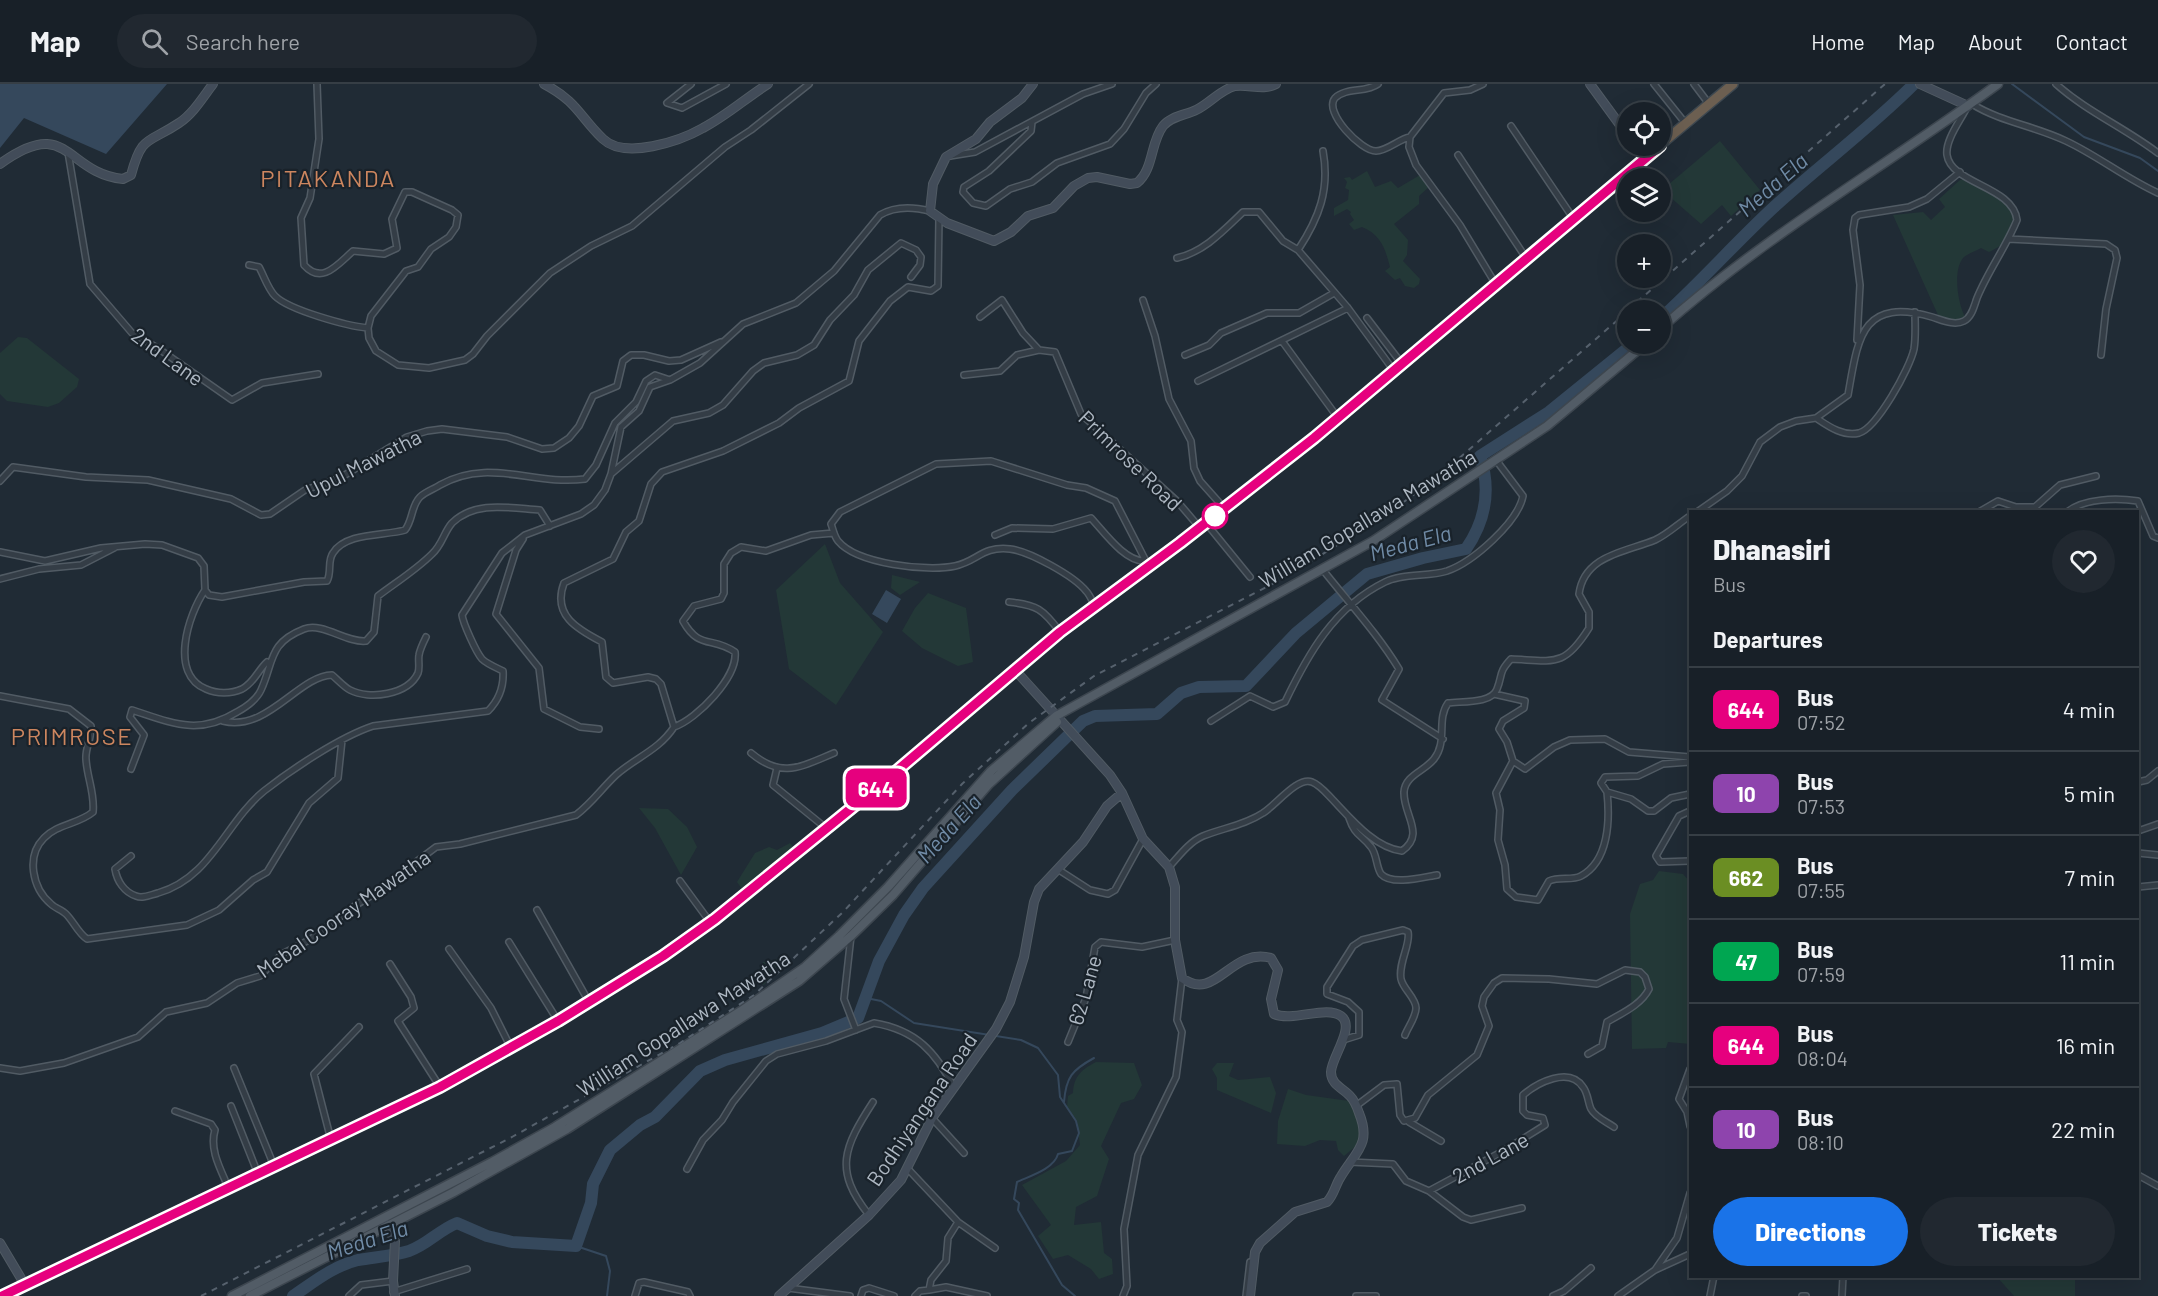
<!DOCTYPE html>
<html lang="en">
<head>
<meta charset="utf-8">
<style>
  :root { --surface:#182028; --page:#212830; --text:#f1f3f6; --muted:#9fa3a8; --line:#363e45; --accent:#1a73e8 }
  body { margin:0; font-family:Barlow,sans-serif; background:var(--page); color:var(--text); height:100vh; display:flex; flex-direction:column; font-size:22px; white-space:nowrap }
  * { box-sizing:border-box; margin:0 }
  p { font-size:20px; color:var(--muted) }
  .icon { flex:none; width:33px; height:33px; fill:none; stroke:currentColor; stroke-width:2; stroke-linecap:round; stroke-linejoin:round }
  .map { position:relative; flex:1; overflow:hidden }
  .drawer { position:absolute; left:1689px; top:426px; width:450px; height:768px; display:flex; flex-direction:column; background:var(--surface); border-radius:0px; box-shadow:0 6px 24px #0002,0 0 0 2px var(--line) }
  .drawer>* { flex:none }
  .badge { padding:0 12px; border-radius:9px; font-size:21px; line-height:39px }
  .fabs { position:absolute; left:1617px; top:18px; display:grid; gap:12px }
  .fabs a { display:grid; place-items:center; width:54px; height:54px; border-radius:50%; background:var(--surface); box-shadow:0 6px 24px #0002,0 0 0 2px var(--line); font-size:30px }
  .map>.badge { position:absolute; translate:-50% -50%; box-shadow:0 0 0 3px #fff }
  h2 { padding:0 24px; font-size:22px; line-height:54px }
  .round { display:grid; place-items:center; flex:none; width:63px; height:63px; border-radius:32px; background:var(--page) }
  .headline { display:flex; align-items:center; justify-content:space-between; height:102px; padding:0 24px }
  h1 { font-size:28px; font-weight:800; line-height:45px }
  .action { display:flex; gap:12px; margin-top:auto; padding:12px 24px }
  .action a { flex:1; height:69px; border-radius:36px; background:var(--accent); color:#fff; font-size:24px; font-weight:800; line-height:69px; text-align:center }
  .action a+a { background:var(--page); color:var(--text) }
  ul { padding:0; list-style:none }
  li { display:flex; align-items:center; gap:18px; height:84px; padding:0 24px; border-top:2px solid var(--line) }
  li div { flex:1 }
  li b { display:block; font-size:22px }
  li em { font-style:normal }
  li .badge { min-width:66px; font-weight:700; text-align:center }
  header { display:flex; align-items:center; gap:36px; box-sizing:border-box; height:84px; padding:0 30px; background:var(--surface); border-bottom:2px solid var(--line) }
  header strong { font-size:28px }
  nav { display:flex; gap:33px; margin-inline-start:auto; font-size:21px }
  .search { width:420px; height:54px; background:var(--page); display:flex; align-items:center; gap:15px; box-sizing:border-box; padding:0 21px; border-radius:33px; color:var(--muted); font-size:22px }
  .map>svg:first-child { display:block }
  .green { fill:#233837 }
  .water { fill:#35485c }
  .lines { fill:none; stroke-linecap:round; stroke-linejoin:round }
  .stream { stroke:#35485c; stroke-width:2 }
  .river { stroke:#35485c; stroke-width:12 }
  .street-casing { stroke:#515b64; stroke-width:8 }
  .secondary-casing { stroke:#515b64; stroke-width:10 }
  .primary-casing { stroke:#3d464f; stroke-width:11 }
  .highway-casing { stroke:#3e4850; stroke-width:12 }
  .street { stroke:#343d46; stroke-width:5 }
  .secondary { stroke:#424c59; stroke-width:8 }
  .primary { stroke:#525c66; stroke-width:8 }
  .highway { stroke:#6c5f51; stroke-width:9 }
  .rail { stroke:#56616d; stroke-width:2; stroke-dasharray:6 6; stroke-linecap:butt }
  .line-casing { stroke:#fff; stroke-width:14 }
  .line { stroke:#e6007e; stroke-width:9 }
  .stop-dot { fill:#fff; stroke:#e6007e; stroke-width:3 }
  .labels { text-anchor:middle; dominant-baseline:central; stroke-width:4.5; stroke-linejoin:round; paint-order:stroke }
  .street-label { font-size:21px; fill:#aeb8c3; stroke:#19222a }
  .water-label { font-size:22px; font-style:italic; fill:#708ba6; stroke:#19222a }
  .quarter-label { font-size:24px; letter-spacing:1.5px; fill:#cd865f; stroke:#19222a }
</style>
</head>
<body>
<header>
<strong>Map</strong>
<div class="search"><svg class="icon" aria-label="search" viewBox="0 0 24 24"><circle cx="10" cy="10" r="6"/><path d="M15 15l6 6"/></svg>Search here</div>
<nav><a>Home</a><a>Map</a><a>About</a><a>Contact</a></nav>
</header>
<div class="map">
<svg width="2158" height="1212" viewBox="0 0 2158 1212">
  <rect width="100%" height="100%" fill="#202b35"/>
  <!-- green -->
  <path class="green" d="M1720 57 1760 106 1731 132 1722 121 1701 140 1662 106Z
    M1367 87 1375 103 1391 97 1398 104 1420 91 1430 102 1419 112V120L1394 140 1408 156 1407 171 1403 177 1420 195 1419 200 1414 204 1405 202 1400 194 1395 196 1385 187 1390 183C1385 164 1381 151 1362 143L1354 146 1349 140 1354 136 1350 130 1351 128 1347 125 1334 132V124L1348 116 1349 106 1345 104 1347 98 1344 94 1350 93 1352 96Z
    M1964 95 2010 122 2015 131C2013 149 2007 160 1989 168L1981 164C1976 167 1969 169 1964 173 1952 185 1958 220 1965 233L1951 237 1938 231 1893 131 1923 128 1931 136 1945 123 1939 115 1960 96Z
    M18 253 27 254 79 295 77 303 59 319 48 323 7 317 0 310V269Z
    M825 460 840 499 883 548 836 621 789 585 776 506Z
    M892 491 920 498 900 511 891 504Z
    M928 509 966 524 973 578 958 582 922 564 902 547 915 524Z
    M639 724 668 725 687 743 697 763 681 791 655 744Z
    M790 759 794 764 742 805 737 798 755 769 769 763 777 766Z
    M1659 787 1683 790 1690 798V960L1668 958 1666 964 1632 965 1630 830 1640 800 1653 796Z
    M783 874 764 901 754 897 763 878Z
    M1096 978 1134 979 1142 1001 1134 1015 1121 1019 1101 1062 1109 1075 1097 1112 1076 1123 1074 1141 1101 1138 1104 1169 1112 1175 1113 1190 1099 1195 1091 1185 1068 1171 1053 1175 1038 1152 1051 1141 1022 1101 1066 1077 1080 1061 1077 1037 1067 1023 1068 1012 1073 1009C1074 992 1081 986 1096 978Z
    M1217 979H1234L1229 992 1238 996 1270 993 1276 1009 1271 1029 1217 1006V994L1212 985Z
    M1288 1005 1306 1011 1349 1017 1362 1043V1057L1344 1072 1338 1066 1336 1057 1320 1056 1305 1062 1277 1060 1278 1037Z
    M1997 1193H2075V1212H2014Z"/>
  <!-- water -->
  <path class="water" d="M0 0H167L106 70 24 34 0 64Z
    M886 506 901 515 887 539 872 530Z"/>
  <g class="lines">
    <!-- stream -->
    <path class="stream" d="M2012 0 2084 53 2140 74 2158 87
      M866 914 881 917 914 939 1021 956 1038 964 1058 991 1060 1013 1076 1037 1079 1049 1072 1067 1058 1070C1054 1085 1030 1092 1017 1098L1014 1115 1019 1119 1018 1126 1062 1201 1075 1212
      M1064 1018C1066 993 1072 986 1094 974
      M576 1162 606 1172 610 1187 607 1212"/>
    <!-- river -->
    <path class="river" d="M1660 235C1700 199 1735 159 1774 123 1820 81 1870 44 1914 0
      M293 1212C314 1198 333 1182 358 1176 375 1173 393 1172 409 1167 427 1161 439 1146 457 1139L487 1152 512 1158 576 1162 591 1119 593 1100 610 1066 640 1041 655 1033 700 987 725 976 822 949 858 934 879 877 904 831 923 804 1012 706 1083 637 1095 632 1157 630 1181 609 1199 603 1246 602 1296 549 1367 490 1423 474 1466 465C1486 436 1491 405 1480 372L1549 328 1633 260"/>
    <!-- street casing -->
    <g class="street-casing">
      <path id="street" d="M317 0 319 55 310 114 301 134 304 181C322 201 337 181 353 167L384 170 397 164 392 135 405 108H412L452 126 458 131 456 143 449 153 431 165 418 183 406 187 371 232 368 244 369 254 376 267 398 281 429 284 465 276 473 270 487 252 550 189 591 162 632 142 725 63 751 46 809 0
        M691 0 667 19 682 24 726 0
        M1378 0C1366 9 1346 3 1335 14 1323 28 1361 67 1376 67 1387 67 1399 55 1410 53
        M1483 0 1470 6 1444 9 1410 53 1409 63 1416 81 1460 141 1495 199
        M1654 0 1686 40
        M1694 0 1709 20
        M2056 0C2086 27 2125 44 2158 69
        M1972 20C2001 38 2035 42 2066 57 2098 72 2125 94 2158 109
        M1032 38 1031 47 989 87 964 103 963 108 973 119 986 122 1010 105 1032 98 1057 79 1110 60 1124 45 1146 9 1156 0
        M1511 42 1573 134
        M68 68 90 200 132 249 159 265 232 316 262 299 318 290
        M1458 71 1526 174
        M950 72 975 68 1083 10 1112 0
        M2008 155 2106 160 2115 166 2117 174 2106 225 2101 271
        M1298 166C1319 134 1330 106 1323 67
        M1177 174C1204 168 1224 146 1243 128H1259L1283 157 1298 166 1348 224 1394 287
        M249 181 259 183C264 192 268 205 275 212 289 226 347 242 368 244
        M1143 216 1155 252 1169 315 1191 357 1194 384 1200 397 1224 424
        M980 233 1002 216 1023 249 1039 266 1055 268 1081 330 1177 417 1200 444
        M1367 234 1402 280
        M1857 256 1860 201 1853 146 1855 134 1859 131 1909 123 1927 115 1960 88
        M1282 257 1338 334
        M1185 271 1209 261 1221 249 1267 229H1299L1334 209
        M964 291 1000 287 1017 271 1039 266
        M1198 297 1348 224
        M1816 334C1828 342 1843 353 1859 349 1877 344 1910 284 1914 265 1916 253 1915 240 1915 228
        M611 390 673 337 709 329 723 321 753 287 764 279 797 271 814 261 830 236 854 211 868 186 901 159 916 166 921 173 920 181 911 193
        M0 397 13 383 86 393 148 396 231 415 261 431 270 430 305 406 340 394 407 353 427 347 442 345 507 353 542 365 554 364 569 354 579 342 593 312 617 302 623 277 631 271H644L669 277 681 276 721 258
        M1697 428 1727 407 1742 392 1760 358 1780 343 1796 337 1816 334 1848 311C1858 254 1861 213 1932 233 1942 236 1954 242 1964 237 1972 233 1974 222 1977 214 1988 187 2006 163 2017 136 2013 102 1951 100 1947 71 1945 56 1961 36 1967 23
        M1979 428 1998 417 2016 423H2035L2060 401 2096 392
        M2067 428C2084 414 2117 414 2138 417L2153 452 2158 454
        M1206 439 1250 493
        M995 451 1012 444 1053 445 1091 434C1104 448 1125 478 1145 477
        M523 455 516 466 496 530 539 584 544 625 580 643 599 645
        M0 468 45 477 101 464 145 460 162 461 198 474 204 482 205 506 209 511 222 513 304 498 327 497C332 488 327 477 333 469 346 448 385 452 405 446 413 436 411 422 420 413 425 408 434 405 440 401 489 373 533 402 585 395L596 381 615 339 636 318 646 297 655 291 670 296
        M1323 486C1349 519 1377 549 1399 585L1382 616 1443 655
        M0 495 39 485 81 481 116 463
        M205 506C188 531 169 590 206 605 217 610 231 610 242 605 254 599 258 586 267 578
        M1009 518C1037 521 1043 525 1060 548
        M1095 522C1092 517 1090 511 1086 507 1074 492 1029 467 1010 465 982 462 978 477 955 482 927 488 857 480 838 457 834 452 833 445 831 440L840 428 936 380 991 377 1067 401 1086 404 1115 417 1149 483
        M1494 610 1525 617 1524 624 1503 637 1499 645 1507 658 1513 677 1525 685 1554 663 1570 656 1605 655 1629 668 1690 673
        M0 612 69 625 91 642C92 654 85 664 86 675 87 694 95 709 93 728 79 740 57 740 44 754 26 772 32 804 51 820 55 824 62 826 66 830 74 838 78 849 87 855L187 841 219 826 253 796 267 788 309 719 338 694 342 656
        M223 637C268 648 298 592 332 591 338 596 344 603 350 606 369 616 408 611 418 589 420 584 418 576 419 571 420 565 423 559 426 553
        M1211 637 1250 612 1273 623 1285 618C1308 570 1334 523 1385 498 1403 489 1428 493 1447 487 1473 478 1518 438 1523 412L1496 376
        M674 643C697 635 738 593 735 568 712 552 699 566 683 537L694 522 721 515 724 509V480L731 469 741 463 766 467 811 451 834 449
        M751 669C782 695 800 683 834 669
        M1513 677 1496 709 1500 726 1498 756 1505 781 1507 805 1516 813 1538 816 1549 797C1559 792 1572 797 1581 792 1609 777 1610 736 1607 708
        M1690 678 1663 680 1638 692 1605 693 1601 699 1607 708 1631 715 1648 727H1654L1671 714 1690 710
        M777 684 773 701 826 744
        M131 685 144 651 130 633 132 626C172 639 198 652 237 628 246 623 257 615 261 606 274 578 268 559 304 545 323 538 346 559 366 557L374 548 378 512C395 499 416 486 432 470 442 461 444 448 452 439 475 416 510 424 540 426L550 442
        M2138 698 2147 696 2158 687
        M1690 727 1679 732 1656 772 1660 778 1690 777
        M1349 734C1355 752 1361 750 1371 763 1377 770 1376 783 1381 790 1392 802 1424 793 1437 791
        M2138 747 2158 740
        M2138 769 2158 771
        M131 772 115 785C117 797 124 808 136 812 143 815 150 811 158 809 211 794 225 739 264 707 292 685 340 653 373 642L488 627C499 616 504 603 503 587 497 584 487 580 482 575 476 568 463 539 462 531L502 469 525 451 581 430 594 421 605 406 611 390 621 343 639 327 650 303 670 296 700 279 743 240 796 219 834 187 880 131C895 122 914 123 930 127
        M1169 783C1179 772 1189 758 1203 752 1223 744 1245 741 1263 729 1276 721 1298 692 1312 698 1320 701 1327 710 1333 716 1351 735 1375 764 1402 767 1426 750 1403 731 1404 708 1405 691 1425 687 1434 675 1448 657 1436 636 1448 619 1461 617 1492 620 1497 605 1503 590 1498 589 1511 575 1554 577 1564 584 1589 544V528L1579 510C1584 471 1626 468 1655 456 1668 450 1679 439 1690 432
        M1059 786 1090 806 1108 810 1115 806 1143 755
        M680 797 710 838
        M2138 803 2158 801
        M537 826 589 918
        M851 852 844 915 856 946
        M509 858 558 937
        M449 865 491 924 511 964
        M390 880 411 913 414 924 398 937 440 1003
        M1343 956 1359 951V928L1348 918 1327 910V903L1353 862 1362 856 1403 846 1408 848C1411 860 1398 879 1401 895 1403 905 1416 914 1416 924 1416 933 1408 943 1405 951
        M1068 958 1086 914 1095 863 1101 858 1142 863 1175 856
        M0 984 20 987 64 979 138 953 166 928 207 919 237 899 260 892 282 870 311 855 353 823 407 789 416 778 436 763 460 760 576 731C592 719 602 704 616 691 635 674 659 666 674 643L661 600 656 595 648 593 613 599 606 593 602 558C577 545 552 531 564 499L613 475 626 448 639 437 651 400 662 388 723 367 779 339 799 324 849 297 859 257 890 217 908 203 931 207 938 202 939 134
        M234 984 274 1082
        M1690 985 1679 1015 1687 1028 1690 1042
        M231 1022 258 1090
        M1356 1022 1384 1001 1397 1000 1400 1031 1404 1037 1415 1034 1428 1011 1477 971 1489 942 1482 922 1484 913 1494 899 1502 894 1549 895 1597 900 1625 886 1640 888 1645 893 1649 905C1641 921 1622 929 1607 938L1602 962 1588 970
        M175 1027 211 1040 215 1046C209 1066 221 1086 229 1105
        M932 1034 964 1069
        M1409 1038 1441 1057
        M331 1056 314 990 359 943
        M1350 1078 1393 1080 1406 1097 1429 1107 1505 1066 1545 1041 1543 1034 1527 1031 1523 1027V1011C1537 999 1569 982 1583 1003 1588 1009 1588 1019 1591 1025 1595 1033 1607 1038 1614 1043
        M687 1085 703 1056 722 1036 733 1018 766 977 777 970 826 957 874 939C916 946 936 968 954 1004
        M908 1085 958 1138 995 1164
        M2138 1091 2158 1102
        M1429 1107 1463 1133 1471 1136 1522 1124
        M869 1131C833 1086 844 1063 873 1018
        M1655 1186 1677 1154 1690 1109
        M788 1204 850 1212
        M929 1206 946 1203 987 1212
        M393 1208 467 1185
        M349 1212 361 1201 393 1197
        M635 1212 639 1199 644 1198 688 1208 690 1212
        M861 1212 863 1206 869 1204 894 1212
        M915 1212 920 1207 929 1206 931 1196 946 1177 948 1154 958 1138
        M1123 1212 1127 1202 1124 1145 1138 1071 1176 993 1182 948 1177 936 1182 894
        M1246 1212 1250 1178
        M1356 1212H1376
        M1553 1212 1564 1207 1591 1184
        M1618 1212 1655 1186 1690 1170
        M1710 1212 1714 1192
        M1802 1212H1806
        M1842 1212 1843 1192"/>
    </g>
    <!-- secondary casing -->
    <g class="secondary-casing">
      <path id="secondary" d="M544 0C578 18 579 32 603 55 625 76 680 57 703 44 726 32 746 14 768 0
        M1033 0 1022 14 990 38 976 55 946 73 933 100 930 127 947 139 994 157 1011 148 1028 132 1053 124 1074 102 1088 94 1097 93 1130 100 1137 99C1154 85 1150 59 1163 42 1171 32 1186 31 1196 26 1209 20 1220 6 1235 2 1249 0 1263 7 1276 0
        M1590 0 1628 52
        M1920 0 1968 22
        M1635 62 1644 74
        M0 80C69 30 65 89 123 95L131 91C142 50 148 60 179 39 193 30 203 13 213 0
        M1015 586 1110 691 1122 709 1143 755 1169 783 1175 803V856L1182 894C1216 919 1230 863 1271 874L1278 886 1271 915 1274 930C1294 938 1326 921 1341 932 1356 943 1331 974 1331 988 1331 1001 1343 1004 1350 1012 1354 1016 1357 1023 1359 1029 1372 1061 1355 1068 1340 1094 1335 1102 1334 1111 1327 1118L1295 1128 1260 1159 1255 1168 1250 1212
        M385 1138 395 1157 393 1197 395 1212
        M0 1159 25 1201
        M779 1212 869 1131 901 1096 932 1034 996 945 1010 918 1024 873 1034 818 1039 805 1083 758 1107 722 1122 709"/>
    </g>
    <!-- primary casing -->
    <g class="primary-casing">
      <path id="primary" d="M1660 245C1764 152 1886 82 1998 0
        M232 1212 492 1078 555 1043 741 927 805 883 839 852 888 803 991 687 1056 632 1373 457 1547 342 1645 260
        M250 1212 454 1108 567 1045 799 897 851 852 893 811 989 700 1057 638"/>
    </g>
    <!-- highway casing -->
    <g class="highway-casing">
      <path id="highway" d="M1660 61 1733 0
        M2 1212 440 1003 558 937 663 871 715 835 887 696 1060 548 1181 459 1314 354 1660 62"/>
    </g>
    <!-- street -->
    <use href="#street" class="street"/>
    <!-- secondary -->
    <use href="#secondary" class="secondary"/>
    <!-- primary -->
    <use href="#primary" class="primary"/>
    <!-- highway -->
    <use href="#highway" class="highway"/>
    <!-- rail -->
    <path class="rail" d="M1628 226 1885 0
      M201 1212 512 1053 680 959 754 911 843 828 962 700 1029 639 1094 592 1284 494 1384 432 1433 397 1628 227"/>
  </g>
  <g class="lines">
    <!-- line casing -->
    <g class="line-casing">
      <path id="line" d="M2 1212 440 1003 558 937 663 872 715 835 886 696 1060 548 1180 459 1314 354 1660 62"/>
    </g>
    <!-- line -->
    <use href="#line" class="line"/>
  </g>
  <!-- markers -->
  <circle class="stop-dot" cx="1215" cy="432" r="12"/>
  <g class="labels">
    <!-- street labels -->
    <g class="street-label">
      <text transform="translate(168 272) rotate(36)">2nd Lane</text>
      <text transform="translate(1131 376) rotate(44)">Primrose Road</text>
      <text transform="translate(363 379) rotate(-27)">Upul Mawatha</text>
      <text transform="translate(1367 434) rotate(-31)">William Gopallawa Mawatha</text>
      <text transform="translate(343 829) rotate(-35)">Mebal Cooray Mawatha</text>
      <text transform="translate(1084 906) rotate(-74)">62 Lane</text>
      <text transform="translate(683 939) rotate(-33)">William Gopallawa Mawatha</text>
      <text transform="translate(921 1025) rotate(-56)">Bodhiyangana Road</text>
      <text transform="translate(1490 1073) rotate(-29)">2nd Lane</text>
    </g>
    <!-- water labels -->
    <g class="water-label">
      <text transform="translate(1772 100) rotate(-41)">Meda Ela</text>
      <text transform="translate(1410 458) rotate(-15)">Meda Ela</text>
      <text transform="translate(948 744) rotate(-48)">Meda Ela</text>
      <text transform="translate(367 1155) rotate(-18)">Meda Ela</text>
    </g>
    <!-- quarter labels -->
    <g class="quarter-label">
      <text x="328" y="93">PITAKANDA</text>
      <text x="72" y="651">PRIMROSE</text>
    </g>
  </g>
</svg>
<div class="fabs">
<a><svg class="icon" aria-label="locate" viewBox="0 0 24 24"><circle cx="12" cy="12" r="6"/><path d="M12 2v4M12 18v4M2 12h4M18 12h4"/></svg></a>
<a><svg class="icon" aria-label="layers" viewBox="0 0 24 24"><path d="M12 4l9 5-9 5-9-5zM3 14l9 5 9-5"/></svg></a>
<a>+</a>
<a>−</a>
</div>
<b class="badge" style="left:876px;top:704px;background:#e6007e;color:#fff">644</b>
<section class="drawer">
<div class="headline"><div><h1>Dhanasiri</h1><p>Bus</p></div><a class="round"><svg class="icon" aria-label="heart" viewBox="0 0 24 24"><path d="M12 20l-8-8c-3-5 5-10 8-4 3-6 11-1 8 4z"/></svg></a></div>
<h2>Departures</h2>
<ul>
<li><span class="badge" style="background:#e6007e;color:#fff">644</span><div><b>Bus</b><p>07:52</p></div><em>4 min</em></li>
<li><span class="badge" style="background:#8e44ad;color:#fff">10</span><div><b>Bus</b><p>07:53</p></div><em>5 min</em></li>
<li><span class="badge" style="background:#6b8e23;color:#fff">662</span><div><b>Bus</b><p>07:55</p></div><em>7 min</em></li>
<li><span class="badge" style="background:#00a651;color:#fff">47</span><div><b>Bus</b><p>07:59</p></div><em>11 min</em></li>
<li><span class="badge" style="background:#e6007e;color:#fff">644</span><div><b>Bus</b><p>08:04</p></div><em>16 min</em></li>
<li><span class="badge" style="background:#8e44ad;color:#fff">10</span><div><b>Bus</b><p>08:10</p></div><em>22 min</em></li>
</ul>
<div class="action"><a>Directions</a><a>Tickets</a></div>
</section>
</div>
</body>
</html>
